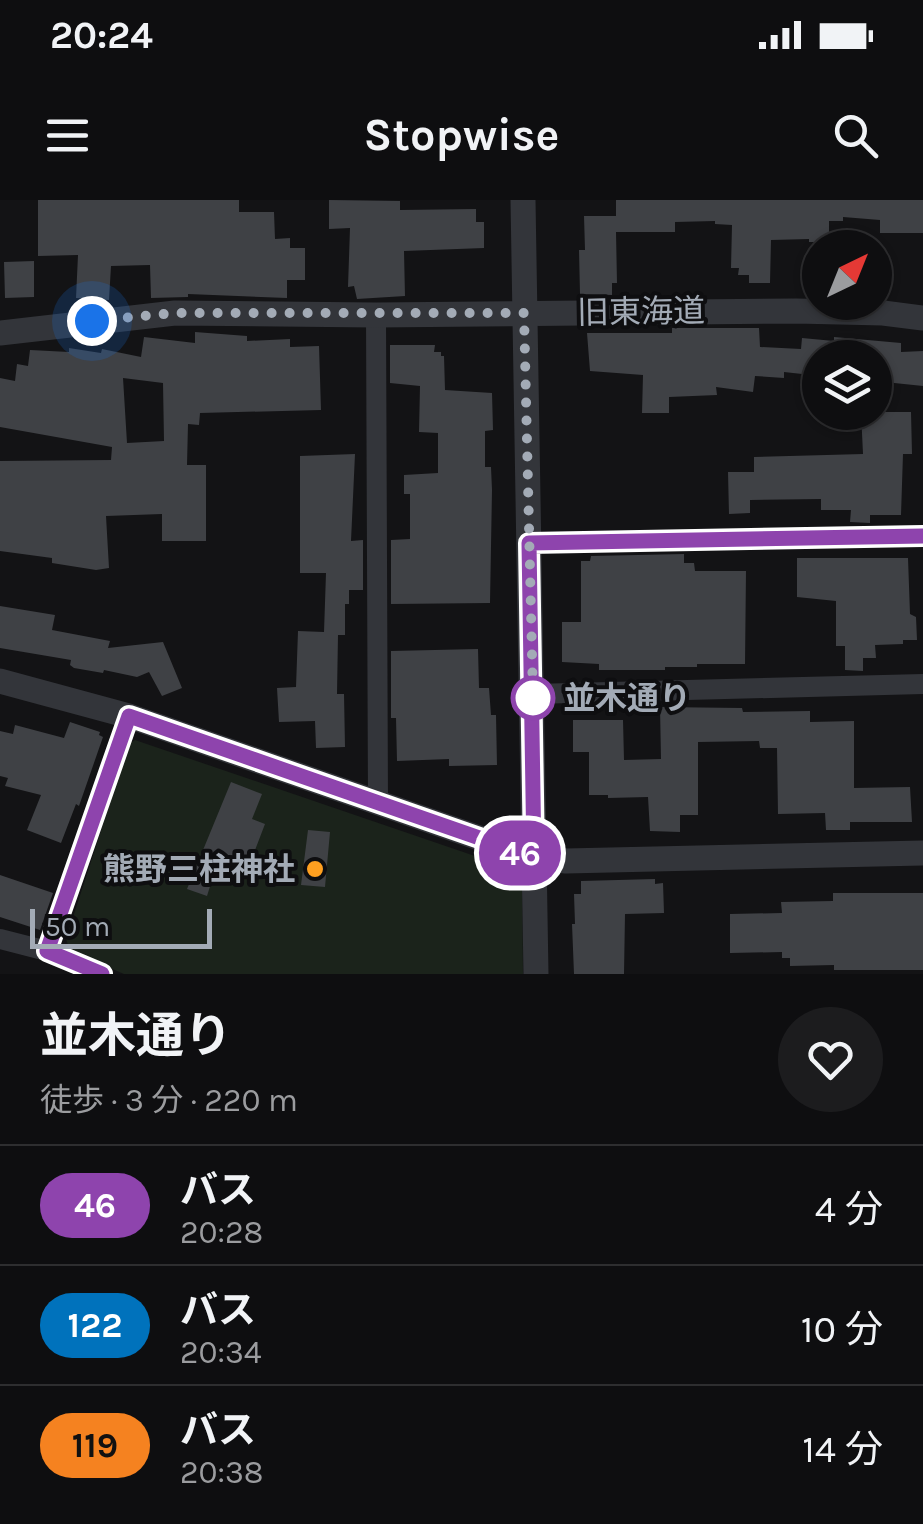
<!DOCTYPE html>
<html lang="ja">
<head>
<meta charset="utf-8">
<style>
  :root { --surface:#0e0e10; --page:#1c1c1e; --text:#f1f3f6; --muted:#9b9c9f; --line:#2e2e30 }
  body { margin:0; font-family:Karla,"Noto Sans JP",sans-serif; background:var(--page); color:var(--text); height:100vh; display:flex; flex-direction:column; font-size:38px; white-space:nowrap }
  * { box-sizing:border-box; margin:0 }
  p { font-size:32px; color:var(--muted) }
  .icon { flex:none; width:55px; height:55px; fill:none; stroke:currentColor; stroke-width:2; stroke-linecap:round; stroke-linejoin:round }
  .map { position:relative; height:774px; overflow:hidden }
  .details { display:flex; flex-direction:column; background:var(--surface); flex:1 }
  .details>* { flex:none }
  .badge { padding:0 20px; border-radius:32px; font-size:35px; line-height:65px }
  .needle { width:65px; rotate:43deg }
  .tools { position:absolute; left:802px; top:30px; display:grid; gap:20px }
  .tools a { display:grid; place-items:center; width:90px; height:90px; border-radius:50%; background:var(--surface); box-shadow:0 2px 8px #0004,0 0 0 2px var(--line); font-size:50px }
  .scale { position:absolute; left:30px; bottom:25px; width:182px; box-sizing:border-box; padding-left:10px; border:5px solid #a3abb6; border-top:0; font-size:28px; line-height:35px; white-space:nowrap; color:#a3abb6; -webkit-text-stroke:8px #0e0e10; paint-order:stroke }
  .you { position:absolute; width:50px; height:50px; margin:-25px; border:8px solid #fff; border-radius:50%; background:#1a73e8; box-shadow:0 0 0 15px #1a73e833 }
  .map>.badge { position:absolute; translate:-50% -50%; box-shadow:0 0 0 5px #fff }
  .round { display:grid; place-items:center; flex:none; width:105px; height:105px; border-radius:52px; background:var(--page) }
  .summary { display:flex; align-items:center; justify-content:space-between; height:170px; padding:0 40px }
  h1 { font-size:48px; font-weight:700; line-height:75px }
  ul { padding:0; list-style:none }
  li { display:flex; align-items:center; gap:30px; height:120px; padding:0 40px; border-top:2px solid var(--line) }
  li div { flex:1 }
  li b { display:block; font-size:38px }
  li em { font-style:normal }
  li .badge { min-width:110px; font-weight:700; text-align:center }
  .status { display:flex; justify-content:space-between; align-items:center; height:70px; padding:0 50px; background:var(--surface); direction:ltr }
  .status svg { height:28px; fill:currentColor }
  header { display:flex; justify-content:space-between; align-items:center; height:130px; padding:0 40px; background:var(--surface); font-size:45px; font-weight:700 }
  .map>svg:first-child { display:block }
  .green { fill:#1b231b }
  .building { fill:#3f4145; fill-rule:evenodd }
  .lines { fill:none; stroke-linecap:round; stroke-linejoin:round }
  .minor { stroke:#33353a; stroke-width:20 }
  .tertiary { stroke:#33353a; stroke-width:25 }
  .line-casing { stroke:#fff; stroke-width:22 }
  .line { stroke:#8e44ad; stroke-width:15 }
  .walk { stroke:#a3abb6; stroke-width:10; stroke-dasharray:0 18 }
  .stop-dot { fill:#fff; stroke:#8e44ad; stroke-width:5 }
  .poi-dot { fill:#ffa020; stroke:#0e0e10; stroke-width:4 }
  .labels { text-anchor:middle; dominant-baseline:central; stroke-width:8; stroke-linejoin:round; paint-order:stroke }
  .street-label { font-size:32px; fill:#a3abb6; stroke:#0e0e10 }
  .stop-label { font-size:32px; font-weight:bold; fill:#a3abb6; stroke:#0e0e10; text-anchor:start }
  .poi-label { font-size:32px; font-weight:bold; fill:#a3abb6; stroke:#0e0e10; text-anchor:end }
</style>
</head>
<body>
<div class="status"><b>20:24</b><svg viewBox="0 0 49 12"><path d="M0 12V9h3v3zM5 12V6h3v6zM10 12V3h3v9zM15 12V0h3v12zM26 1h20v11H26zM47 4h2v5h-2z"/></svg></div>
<header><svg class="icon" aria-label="menu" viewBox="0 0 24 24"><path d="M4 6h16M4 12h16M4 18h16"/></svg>Stopwise<svg class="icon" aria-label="search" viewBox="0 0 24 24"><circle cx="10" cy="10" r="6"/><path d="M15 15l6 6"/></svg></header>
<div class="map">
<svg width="923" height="774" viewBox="0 0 923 774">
  <rect width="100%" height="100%" fill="#131315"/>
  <!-- green -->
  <path class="green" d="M135 540 510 668 518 675 522 688 523 774H124L70 751 66 739 129 544Z"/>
  <!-- building -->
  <path class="building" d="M38 0H239V12H274L275 39 290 38V48H305V80H287V98L188 94V97L151 98 150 65 111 66 109 100 76 98 78 55 38 56Z
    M329 0 400 1V10L476 9V22H484V48L404 51 405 96 357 99 354 86 348 87 350 28 329 29Z
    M616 0H923V33H880V20L843 17V21H829V42H809V39L771 40 770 83H749V75H738L739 68H731L732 25 715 24V21L675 22V32H616L617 83H612V95L580 94 579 50H585L584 16H616Z
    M34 61V97L5 98 4 62Z
    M672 128H759L760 147 801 149 802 138 834 141V137L901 143V152L923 151V186L875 181V158H820V176L784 172V178L755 176 753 192 716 187 717 195 669 197V213H642L643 175 590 171 587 133H672Z
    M195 132 247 136V141L290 139V147L319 146 321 210 200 213 199 225 188 224 187 265H206V341H162V314L106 316 109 368 96 370 52 363V358L0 351V261L111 260 112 247 0 227V178L15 181 17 164 28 166 30 150 69 152V148L101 153 102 149 141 157 144 137 195 143ZM123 178 163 183 164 241 127 243Z
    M390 145H435L434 152H441V156H444L445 190 492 193 493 230 485 231V267H491L492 290 490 403 391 404V340L410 339V294H404V275L438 273V233L419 232 420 186 390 183Z
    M861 212H911L912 254H903L901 315H870V323L850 322 851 310H821V299L750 300V313L729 314 728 272H754V257L863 254Z
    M355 254 351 341 363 340V390H349V404H345V435H338L337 494H344L345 547 316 548 315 521 279 522 277 488 296 487 298 431 324 432 326 373H300V256Z
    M684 354V363H694L695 371H746L745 464H697V467H665V470H599V464L562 462V422H581V361H590L591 356Z
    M797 358H908L910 414 916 417 917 440H903V444L875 445 876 458H863V471L845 470V446H836V401L797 397Z
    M0 406 55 415 52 430 110 441 108 448 163 442 182 488 162 496 149 472 137 477 104 470 103 473 74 468 70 465 71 460 0 448Z
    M478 449 479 488H489L491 515H496L497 565 449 566V559L397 561 396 518H391V451Z
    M660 507 742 508 743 512 810 511V522L854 521V588L910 587 912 622H850V630H826L825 613 778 614 777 548H760L759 541 698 542V615H680V632L650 631 648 597 608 598V595H589V552H573V520H623L624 560 661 559Z
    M70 522 100 532 99 535 103 537 79 606 76 604 61 643 27 630 41 595 5 586 8 578 0 576V531L13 534 15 525 64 538Z
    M231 582 262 594 252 619 265 624 244 679 228 673 224 684 212 680 207 696 187 689Z
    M308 630 330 632 325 687 301 685Z
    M0 675 53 693 40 730 0 717Z
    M655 679V684L663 683 664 713 625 714 624 774H574L572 724H575L574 694H581V681Z
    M833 693H923V770H834V765L790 766V758H782V752L730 753V714L782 713 781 702 833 701Z"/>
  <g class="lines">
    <!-- minor -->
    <path class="minor" d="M376 115 378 604
      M529 343 923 336
      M533 494 923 484
      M0 739 47 751 103 774
      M47 751 129 516"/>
    <!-- tertiary -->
    <path class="tertiary" d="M523 0 536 774
      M0 133 175 113 376 115 796 111 883 113 923 118
      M0 481 129 516 534 657 566 661 923 653"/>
  </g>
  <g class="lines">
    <!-- line casing -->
    <g class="line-casing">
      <path id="line" d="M102 774 47 751 129 516 534 657 529 343 923 336"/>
    </g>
    <!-- line -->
    <use href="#line" class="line"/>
    <!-- walk -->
    <path class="walk" d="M92 121 175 113H524L533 498"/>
  </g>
  <!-- markers -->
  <circle class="stop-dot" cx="533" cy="498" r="20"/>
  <circle class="poi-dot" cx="315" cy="669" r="10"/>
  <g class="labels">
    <!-- street labels -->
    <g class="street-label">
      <text transform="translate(641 112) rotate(-1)">旧東海道</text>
    </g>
    <!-- stop labels -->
    <g class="stop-label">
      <text x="563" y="498">並木通り</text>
    </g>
    <!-- poi labels -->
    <g class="poi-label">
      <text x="295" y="669">熊野三柱神社</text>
    </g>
  </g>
</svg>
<div class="tools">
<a><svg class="needle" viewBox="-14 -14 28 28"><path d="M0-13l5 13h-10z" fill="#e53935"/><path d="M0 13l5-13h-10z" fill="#9b9c9f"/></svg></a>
<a><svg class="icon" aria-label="layers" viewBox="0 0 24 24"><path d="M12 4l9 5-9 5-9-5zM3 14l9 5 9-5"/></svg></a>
</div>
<div class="scale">50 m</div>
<div class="you" style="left:92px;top:121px"></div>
<b class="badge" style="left:520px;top:653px;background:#8e44ad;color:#fff">46</b>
</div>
<section class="details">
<div class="summary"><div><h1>並木通り</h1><p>徒歩 · 3 分 · 220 m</p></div><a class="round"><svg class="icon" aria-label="heart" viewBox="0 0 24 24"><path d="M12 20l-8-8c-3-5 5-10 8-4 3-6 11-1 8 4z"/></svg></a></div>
<ul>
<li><span class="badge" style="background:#8e44ad;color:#fff">46</span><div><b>バス</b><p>20:28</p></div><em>4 分</em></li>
<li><span class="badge" style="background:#0072bc;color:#fff">122</span><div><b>バス</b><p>20:34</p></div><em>10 分</em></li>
<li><span class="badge" style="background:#f58220;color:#111">119</span><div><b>バス</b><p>20:38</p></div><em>14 分</em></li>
</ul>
</section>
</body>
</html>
